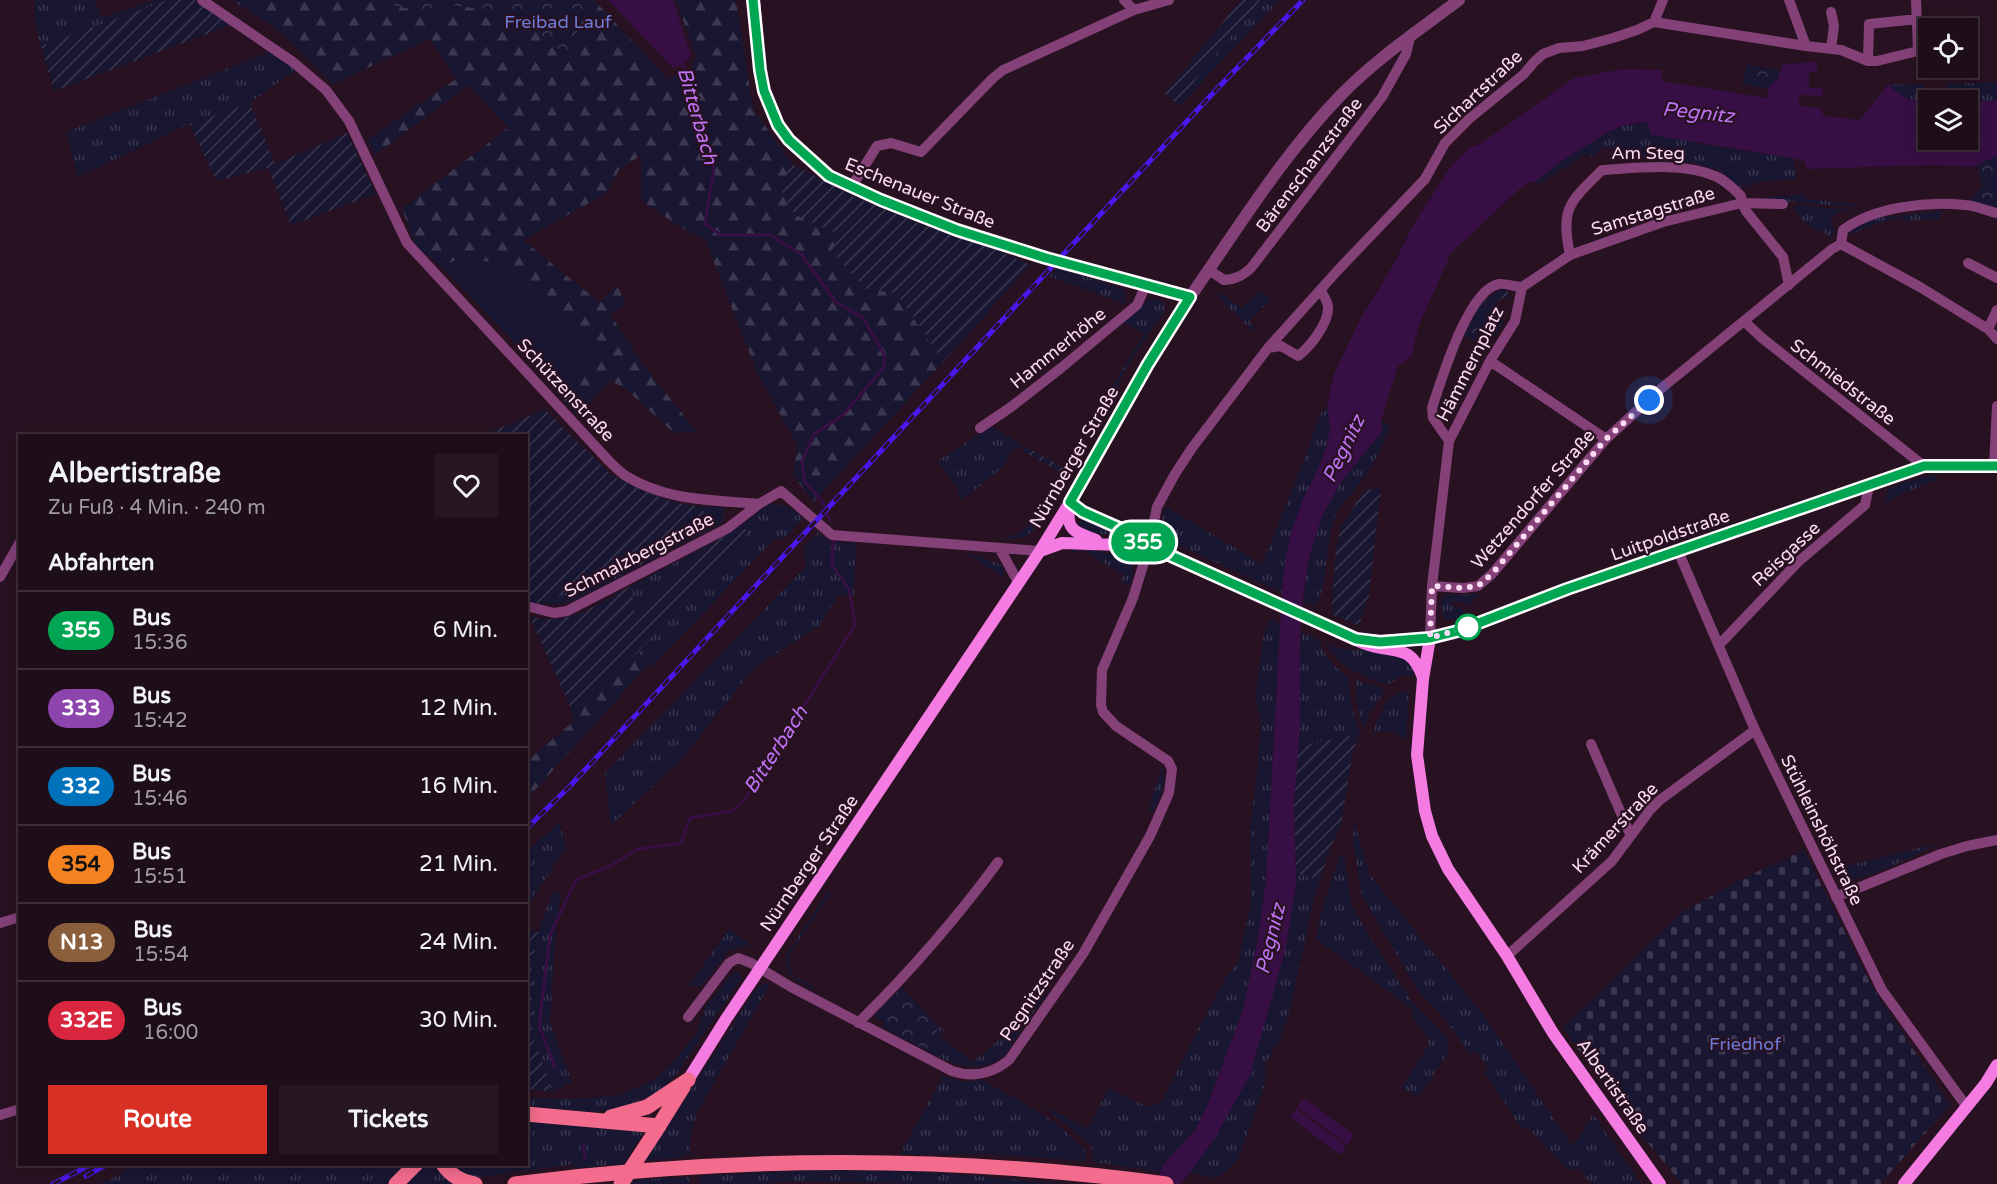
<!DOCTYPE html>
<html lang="de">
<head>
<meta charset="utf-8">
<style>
  :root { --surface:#1e0e19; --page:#261722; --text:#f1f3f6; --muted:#a19ca2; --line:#3c2e38; --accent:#d93025 }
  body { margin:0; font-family:"Varela Round",sans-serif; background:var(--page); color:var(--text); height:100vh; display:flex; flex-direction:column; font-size:22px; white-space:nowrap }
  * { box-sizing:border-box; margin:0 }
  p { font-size:20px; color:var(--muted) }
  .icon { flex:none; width:33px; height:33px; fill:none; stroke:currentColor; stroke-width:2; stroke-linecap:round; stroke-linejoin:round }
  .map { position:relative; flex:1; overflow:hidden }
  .drawer { position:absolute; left:18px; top:434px; width:510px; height:732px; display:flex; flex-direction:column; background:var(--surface); border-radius:0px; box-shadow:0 3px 15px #0003,0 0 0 2px var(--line) }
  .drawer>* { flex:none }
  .badge { padding:0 12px; border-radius:20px; font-size:21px; line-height:39px }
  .tools { position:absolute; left:1918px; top:18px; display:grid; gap:12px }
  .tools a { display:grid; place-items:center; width:60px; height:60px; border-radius:0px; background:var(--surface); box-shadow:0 3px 15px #0003,0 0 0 2px var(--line); font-size:30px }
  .you { position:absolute; width:30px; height:30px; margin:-15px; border:4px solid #fff; border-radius:50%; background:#1a73e8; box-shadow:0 0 0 9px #1a73e833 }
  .map>.badge { position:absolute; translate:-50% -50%; box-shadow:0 0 0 3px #fff }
  h2 { padding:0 30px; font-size:22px; line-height:54px }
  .round { display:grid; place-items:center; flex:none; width:63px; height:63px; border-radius:0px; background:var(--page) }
  .overview { display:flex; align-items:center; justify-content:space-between; height:102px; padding:0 30px }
  h1 { font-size:28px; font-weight:800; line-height:45px }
  .cta { display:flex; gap:12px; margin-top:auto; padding:12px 30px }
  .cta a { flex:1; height:69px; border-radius:0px; background:var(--accent); color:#fff; font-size:24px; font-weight:800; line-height:69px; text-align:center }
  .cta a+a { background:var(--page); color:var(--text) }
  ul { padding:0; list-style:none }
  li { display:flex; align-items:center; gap:18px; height:78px; padding:0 30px; border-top:2px solid var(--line) }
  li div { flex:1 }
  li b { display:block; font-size:22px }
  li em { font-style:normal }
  li .badge { min-width:66px; font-weight:700; text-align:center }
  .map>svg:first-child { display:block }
  .grass { fill:url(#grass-tufts) }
  .forest { fill:url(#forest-firs) }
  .cemetery { fill:url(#cemetery-stones) }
  .park { fill:url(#park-crowns) }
  .garden { fill:url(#garden-furrows) }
  .pitch { fill:#191632 }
  .water { fill:#380f44 }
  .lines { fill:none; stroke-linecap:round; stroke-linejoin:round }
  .stream { stroke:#380f44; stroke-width:3 }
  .minor { stroke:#834178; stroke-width:10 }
  .tertiary { stroke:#834178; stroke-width:12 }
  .secondary { stroke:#f47be1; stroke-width:12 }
  .primary { stroke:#f36c8d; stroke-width:15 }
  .rail-casing { stroke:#4918ec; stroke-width:5 }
  .rail { stroke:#281221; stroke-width:3; stroke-dasharray:9; stroke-linecap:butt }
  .primary-bridge { stroke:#f36c8d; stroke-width:15 }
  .line-casing { stroke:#fff; stroke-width:14 }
  .line { stroke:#00a651; stroke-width:9 }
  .walk { stroke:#fcdcf4; stroke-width:6; stroke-dasharray:0 10.8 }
  .stop-dot { fill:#fff; stroke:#00a651; stroke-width:3 }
  .labels { text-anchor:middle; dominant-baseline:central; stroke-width:4.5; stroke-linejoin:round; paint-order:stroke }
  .park-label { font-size:18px; fill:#6d7ad8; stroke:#281221 }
  .street-label { font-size:18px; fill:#fcdcf4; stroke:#281221 }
  .water-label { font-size:20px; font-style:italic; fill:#bf73f4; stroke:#281221 }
</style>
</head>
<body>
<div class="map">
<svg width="1997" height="1184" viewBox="0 0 1997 1184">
  <defs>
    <pattern id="grass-tufts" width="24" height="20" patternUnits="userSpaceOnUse" patternTransform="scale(1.5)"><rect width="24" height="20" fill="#191632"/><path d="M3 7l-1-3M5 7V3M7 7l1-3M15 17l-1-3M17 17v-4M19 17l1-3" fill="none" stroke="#3b3750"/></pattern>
    <pattern id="forest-firs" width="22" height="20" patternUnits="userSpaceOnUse" patternTransform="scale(1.5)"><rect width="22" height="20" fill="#191632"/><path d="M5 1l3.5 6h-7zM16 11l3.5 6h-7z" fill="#3b3750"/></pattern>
    <pattern id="cemetery-stones" width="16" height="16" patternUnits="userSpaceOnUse" patternTransform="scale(1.5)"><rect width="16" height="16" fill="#191632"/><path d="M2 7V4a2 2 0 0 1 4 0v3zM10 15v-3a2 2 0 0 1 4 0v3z" fill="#3b3750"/></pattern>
    <pattern id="park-crowns" width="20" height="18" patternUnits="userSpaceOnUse" patternTransform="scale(1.5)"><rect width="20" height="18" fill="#191632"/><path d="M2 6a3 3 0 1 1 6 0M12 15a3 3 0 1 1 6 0" fill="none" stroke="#3b3750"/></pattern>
    <pattern id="garden-furrows" width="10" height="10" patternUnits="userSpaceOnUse" patternTransform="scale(1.5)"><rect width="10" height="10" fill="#191632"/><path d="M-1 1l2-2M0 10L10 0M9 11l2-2" fill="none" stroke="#3b3750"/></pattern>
  </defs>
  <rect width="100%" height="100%" fill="#281221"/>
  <!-- grass -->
  <path class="grass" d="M35 0H95L101 18 154 0H168L41 46 35 25Z
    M1260 0H1280L1179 106 1196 79Z
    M271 51 297 69 250 103 189 124 78 177 66 132Z
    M1997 82V100L1968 103V100L1914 101 1898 95 1888 84 1925 85V88H1946L1947 84Z
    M1646 122 1700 144 1793 158 1797 179 1757 182 1749 188 1744 184 1740 188 1721 171 1695 163 1658 161 1611 149 1600 148 1593 159V156L1585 155 1539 184 1535 182C1561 161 1591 137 1623 126 1630 124 1639 123 1646 122Z
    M1806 194 1805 199 1855 204V207L1766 200 1765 197Z
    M1799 205 1852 210V212C1837 211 1837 212 1829 224L1835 229 1831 239 1822 231C1811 230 1800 218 1794 210L1795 206Z
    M1942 211 1940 219 1902 221V217L1880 223 1851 234 1848 231 1876 218Z
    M1059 267 1125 290V304L1049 276Z
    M1261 291 1271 299 1249 322 1255 328 1253 331 1221 300 1220 292 1241 308Z
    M1155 298 1160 300 1165 305 1164 311 1128 365 1111 399 1106 396 1144 334 1123 322 1148 300Z
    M1327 405 1330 428 1327 445 1315 476 1303 499 1283 577 1282 593 1170 541 1162 532 1163 515 1166 507 1262 564 1309 447 1318 418Z
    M1381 420 1386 422 1390 428C1382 445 1375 463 1364 478 1354 491 1340 504 1334 520 1324 548 1330 580 1316 606L1303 602C1307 573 1310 544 1322 517 1335 484 1361 457 1383 430Z
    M991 426 1024 446 1011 450 1004 466 969 495 960 499 956 487 938 461Z
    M1931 475H1934L1937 480 1899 495 1885 504 1886 494 1890 489 1899 484Z
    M769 504C784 504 793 508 803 518L788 536 773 541 651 667 638 652 747 533 743 524Z
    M722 506 725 510 722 523 573 601 561 604H541L711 525 701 507Z
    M1046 512C1030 536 1033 538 1003 539L1020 532Z
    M1082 518 1121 534H1091L1077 528Z
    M818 532 829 541 856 543 854 595H839L819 626 754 668 682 759 611 825 605 773 806 566 804 547Z
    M714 542 635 623 631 586Z
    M1080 547 1126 558C1135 565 1133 573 1131 584L1120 583 1124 575 1079 548 1075 553 1067 548Z
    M963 551 1000 564 1004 570 1003 577Z
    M1477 593 1478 595 1469 606 1461 602 1452 601V607H1459L1464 612 1458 620 1445 619 1441 609 1442 596C1453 592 1465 597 1477 593Z
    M1271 618 1280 624 1266 882 1257 943 1243 1010 1207 1106 1195 1130 1163 1165 1161 1172 1094 1162 1091 1145 1041 1105 1088 1128 1109 1088 1147 1107 1161 1102 1224 980 1238 962 1251 902 1250 828 1257 773 1261 721 1255 698 1264 633Z
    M1301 632 1320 640C1323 656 1335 669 1348 677L1351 703 1360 734 1298 746Z
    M1326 643C1332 645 1338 649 1344 649 1366 651 1412 647 1414 676H1401L1388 685C1362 676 1339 669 1326 643Z
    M1355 680 1385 689 1369 715 1364 729 1358 709Z
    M1409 691 1406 739 1391 732H1373C1382 712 1385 693 1409 691Z
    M1161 768C1168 783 1160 797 1153 812L1149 810Z
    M1349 777 1355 824 1369 874 1485 1017 1573 1147 1593 1114 1641 1184H1591L1581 1170 1567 1169 1530 1130 1520 1126 1484 1072 1488 1068 1476 1051 1470 1054 1444 1018 1417 989 1362 896 1353 842 1354 818Z
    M559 822 566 847 527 907V852Z
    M1939 843C1925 851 1864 881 1851 879 1844 878 1839 874 1835 869Z
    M1344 854 1351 903 1367 932 1411 1000 1444 1034 1449 1043 1448 1053 1418 1097 1401 1088 1429 1044C1425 1028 1412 1022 1411 1008L1316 939 1321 913 1339 857Z
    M1296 873 1320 880 1313 903 1290 1010 1281 1038 1265 1063V1085L1238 1159 1218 1178 1188 1173 1215 1138 1269 1008 1286 947 1296 885Z
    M830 889 831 893 789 955 790 969 794 976 814 986 813 990 789 975 785 957Z
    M553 891 562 894 557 916 550 1023 572 1082 553 1092 533 1037 531 971 538 932Z
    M729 929 751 945 729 951 703 984 699 987 689 985Z
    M735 970 740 974 741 979 676 1075 659 1093 619 1108 595 1112 527 1106 526 1097 565 1099 617 1096 650 1082 668 1067 695 1036 706 1006Z
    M771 983 697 1113 691 1133 690 1155H682V1158L645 1160 758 986Z
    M1049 991C1038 1006 1028 1021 1017 1036 1013 1042 1009 1051 1004 1055 981 1076 949 1064 926 1050L939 1027 944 1030 940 1037 973 1062 1006 1034Z
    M943 1076 964 1082 982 1080 1022 1102 1056 1123 1086 1151V1161L986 1154H900Z
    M527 1120 646 1129 624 1164 576 1168 569 1165 474 1178 462 1176 448 1164H526Z
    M135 1164H333L334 1165 408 1164 387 1184H98L115 1177Z
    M421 1164H436L453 1184H403Z
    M812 1170 917 1171 1065 1184H939L789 1181 764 1184H699L700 1176Z
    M690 1177V1184H630L633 1180Z"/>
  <!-- forest -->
  <path class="forest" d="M232 0H367L435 14 451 5 496 11 534 31 568 56 590 0H594L668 79 691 69 696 57 676 0H736L753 109 792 164 779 186 794 214 840 235 866 289 896 293 943 362 813 502 793 475 797 445 757 372 705 239 680 227 641 200V155L619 170 607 193 523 240 599 302 617 285 626 305 610 314 644 366 697 432 674 433 627 390 610 380 578 417 558 394 593 354 511 273 493 263 463 257 441 267 416 246 402 209 508 128 469 85 375 155 367 140 456 79 430 39 333 84 277 29Z
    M638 652 648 665 527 799V761L574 721 570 706Z"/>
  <!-- cemetery -->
  <path class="cemetery" d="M1804 850 1872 987 1950 1105 1880 1184H1682L1626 1117 1563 1028 1681 913 1738 881Z"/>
  <!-- park -->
  <path class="park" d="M367 0H590L568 56 534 31 496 11 451 5 435 14Z
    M1747 64 1781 71 1778 80 1770 85V89L1742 84Z
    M1997 156V207L1973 203 1972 196 1982 188 1978 164Z
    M1496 302C1496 311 1503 313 1504 321L1495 337 1488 334 1483 344 1462 335C1472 322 1479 305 1496 302Z
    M902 987 939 1027 926 1050 882 1027 884 1022 874 1016Z"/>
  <!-- garden -->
  <path class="garden" d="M168 0H194L231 25 54 91 41 46Z
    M1241 0H1260L1196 79 1179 106 1165 93Z
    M250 103 275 164 347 133 376 194 291 225 268 168 217 181 189 124Z
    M792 164 855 197 920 224 991 247 1030 265 943 362 928 338 896 293 866 289 831 251 840 235 794 214 779 186Z
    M1501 290 1507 291 1509 296 1507 298H1502L1496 302 1487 304 1472 319C1479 306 1486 296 1501 290Z
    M545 409 610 474 639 489 672 502 701 507 712 525 541 604 527 602 526 435H484Z
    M1024 446 1070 471 1061 489 1056 485 1062 473 1022 451Z
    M1381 486 1369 596 1359 625 1331 614 1336 547 1341 527 1363 492Z
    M743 524 747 533 638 652 570 706 529 616C567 628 598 604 631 586L635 622 714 542Z
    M1360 734 1353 751 1341 824 1328 854 1320 880 1296 873 1294 802 1298 746Z
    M527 929 538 932 531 971 533 1037 553 1092 527 1089Z"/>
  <!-- pitch -->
  <path class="pitch" d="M463 257 493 263 511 273 594 355 561 390 441 267Z"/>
  <!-- water -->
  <path class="water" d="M608 0H673L691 55 684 65 673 68Z
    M1817 62V72H1809V88H1823V96L1799 95V106L1822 108 1823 116 1860 120 1888 84C1901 98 1910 101 1929 102V140H1968V103L1997 100V156L1972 167 1933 165 1806 169 1805 162 1793 158 1652 135 1646 122 1625 125 1608 132 1560 162 1535 182H1530L1516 192 1451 253 1419 325 1411 357 1398 366 1381 420 1383 430 1341 482 1322 516 1309 557 1303 597 1300 637V726L1294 802 1296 885 1286 947 1250 1075 1215 1138 1181 1184H1156L1163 1165 1195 1130 1207 1106 1243 1010 1257 943 1266 882 1283 577 1290 536 1303 499 1315 476 1327 445 1330 428 1327 405 1334 374 1361 318 1394 264 1412 227 1449 169 1470 147 1480 144 1574 78 1622 69 1662 70V81L1767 98 1770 85 1778 79 1783 64Z
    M1304 1098 1354 1135 1347 1145 1297 1107Z
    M1296 1109 1346 1146 1340 1155 1290 1117Z"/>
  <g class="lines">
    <!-- stream -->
    <path class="stream" d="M683 63 714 169 705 224 721 235H770L801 254 836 302 863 318 885 356 884 367 843 415 814 434 802 461 805 482 822 501 830 521
      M555 1067 539 1026 550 935 576 880 610 866 638 849 681 843 690 818 732 811 746 798 855 625 849 589 832 565 833 542
      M583 1145 585 1158"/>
    <!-- minor -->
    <path class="minor" d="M202 0 293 62 326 90 349 121 407 243 609 461C614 466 620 472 626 476 666 501 714 500 759 504
      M1124 0 1134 10
      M1789 0 1806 46
      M1831 12 1834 26 1831 49
      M1654 22 1663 0
      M1868 61 1869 24 1918 19
      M852 186 877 146 891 143 921 152 992 79 1003 70 1134 10 1169 0
      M1841 244 1920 287 1988 329 1997 339
      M1841 244 1843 230C1874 207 1926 201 1965 205 1974 205 1987 211 1997 213
      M1570 255C1560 207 1570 202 1602 170 1637 168 1683 162 1715 176 1725 180 1733 188 1741 196L1742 203 1746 211 1783 257 1789 285
      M1968 263 1997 278
      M1209 270 1224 280C1236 279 1242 276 1251 268L1382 97 1406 54 1410 38
      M1744 321 1762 338 1924 466
      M1988 329 1997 310
      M1268 348 1281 346 1298 356C1310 347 1329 323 1328 307 1328 301 1323 295 1320 290
      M1490 361 1606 439
      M980 428 1011 407 1061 368 1137 305 1146 285
      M1449 441 1433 418 1432 408C1441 381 1468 289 1499 284 1505 283 1515 287 1522 287
      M1994 466 1997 406
      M1000 549 1018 582
      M1678 551 1755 730 1882 990 1967 1107
      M0 577 20 542
      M1432 586 1463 588 1478 586 1492 574 1606 439 1663 387 1832 249 1841 244
      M526 606 554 613 567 611 728 528 759 504 781 491 832 535 1040 551
      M1430 638 1432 586 1449 441 1490 361 1515 321 1522 287 1570 255 1663 222 1742 203 1783 204
      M1719 645 1798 562 1865 505 1869 486
      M1591 744 1630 834
      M1836 897 1941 854 1967 846 1997 840
      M0 923 20 917
      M1507 956 1612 861 1650 810 1660 800 1755 730
      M688 1017 729 963 738 958 751 963 791 987 952 1071C973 1078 992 1074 1009 1060L1083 954 1150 836 1169 793 1172 769 1168 761 1116 726 1103 712 1101 705 1102 670 1133 598 1149 546 1157 507 1175 474 1192 448 1268 348 1339 269 1425 179 1445 143 1469 119 1524 74 1534 62 1543 54 1559 48 1583 46 1613 38 1637 30 1654 22 1806 46 1841 50 1868 61H1877L1918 51 1916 0
      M858 1023C909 973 956 919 998 862
      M0 1115 20 1109"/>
    <!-- tertiary -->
    <path class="tertiary" d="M1190 297C1238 228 1282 156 1341 95 1376 59 1419 30 1459 0"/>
    <!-- secondary -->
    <path class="secondary" d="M1070 502 1083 512 1126 531 1149 546 1363 643C1392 655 1411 641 1423 678
      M1069 509C1066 532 1078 533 1096 540
      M1040 551 1062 543 1148 546
      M1430 638 1423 679 1417 755 1425 811 1432 836 1448 869 1507 956 1553 1033 1660 1184
      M1356 639 1380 641 1430 638 1458 631 1567 589 1924 466H1997
      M688 1080 726 1019 1040 551 1081 484 1148 364 1190 297 1046 258 957 230 881 200 829 176 789 140 778 125 764 91 760 70 754 0
      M1904 1184 1986 1083 1997 1065"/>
    <!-- primary -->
    <path class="primary" d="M526 1114 659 1126
      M611 1117 647 1107 688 1080
      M655 1132 683 1087
      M443 1164C451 1176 461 1181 475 1184
      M396 1184 416 1164
      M515 1184C731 1156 950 1155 1166 1184"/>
    <!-- rail casing -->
    <g class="rail-casing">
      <path id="rail" d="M526 829 570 786 1214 92 1303 0
        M86 1176 108 1164
        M53 1184 92 1164"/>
    </g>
    <!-- rail -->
    <use href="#rail" class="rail"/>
    <!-- primary-bridge -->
    <path class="primary-bridge" d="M621 1184 655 1132"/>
  </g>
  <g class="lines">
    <!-- line casing -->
    <g class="line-casing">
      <path id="line" d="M753 0 760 70 764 91 778 125 789 140 829 176 881 200 957 230 1046 258 1190 297 1148 364 1070 502 1083 512 1126 531 1149 546 1356 639 1380 642 1430 638 1458 631 1567 589 1924 466H1997"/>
    </g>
    <!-- line -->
    <use href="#line" class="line"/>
    <!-- walk -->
    <path class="walk" d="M1468 627 1430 638 1432 586 1463 588 1478 586 1492 574 1606 439 1649 400"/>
  </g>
  <!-- markers -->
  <circle class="stop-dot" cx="1468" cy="627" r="12"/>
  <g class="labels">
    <!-- park labels -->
    <g class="park-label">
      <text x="558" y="22">Freibad Lauf</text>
      <text x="1745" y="1044">Friedhof</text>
    </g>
    <!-- street labels -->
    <g class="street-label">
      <text transform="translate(1478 92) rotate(-43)">Sichartstraße</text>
      <text x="1648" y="153">Am Steg</text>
      <text transform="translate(1309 165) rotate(-53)">Bärenschanzstraße</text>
      <text transform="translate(920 193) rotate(22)">Eschenauer Straße</text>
      <text transform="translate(1653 211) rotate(-17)">Samstagstraße</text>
      <text transform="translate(1058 348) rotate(-39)">Hammerhöhe</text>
      <text transform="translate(1470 364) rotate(-63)">Hämmernplatz</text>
      <text transform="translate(1843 382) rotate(38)">Schmiedstraße</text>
      <text transform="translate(566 390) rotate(47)">Schützenstraße</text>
      <text transform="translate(1074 457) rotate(-60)">Nürnberger Straße</text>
      <text transform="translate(1533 499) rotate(-49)">Wetzendorfer Straße</text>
      <text transform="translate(1670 535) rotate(-19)">Luitpoldstraße</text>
      <text transform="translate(1786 554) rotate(-43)">Reisgasse</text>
      <text transform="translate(639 555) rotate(-27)">Schmalzbergstraße</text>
      <text transform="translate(1615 828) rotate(-47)">Krämerstraße</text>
      <text transform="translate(1822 830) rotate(64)">Stühleinshöhstraße</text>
      <text transform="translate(809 863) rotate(-56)">Nürnberger Straße</text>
      <text transform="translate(1037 990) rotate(-56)">Pegnitzstraße</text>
      <text transform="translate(1613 1086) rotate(55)">Albertistraße</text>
    </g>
    <!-- water labels -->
    <g class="water-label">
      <text transform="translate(1698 113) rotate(6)">Pegnitz</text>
      <text transform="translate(697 116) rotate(74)">Bitterbach</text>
      <text transform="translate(1344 449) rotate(-64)">Pegnitz</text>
      <text transform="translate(776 750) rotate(-57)">Bitterbach</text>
      <text transform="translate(1271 939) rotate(-76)">Pegnitz</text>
    </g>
  </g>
</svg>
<div class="tools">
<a><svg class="icon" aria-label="locate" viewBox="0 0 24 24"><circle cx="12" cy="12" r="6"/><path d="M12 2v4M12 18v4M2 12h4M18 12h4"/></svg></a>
<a><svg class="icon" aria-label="layers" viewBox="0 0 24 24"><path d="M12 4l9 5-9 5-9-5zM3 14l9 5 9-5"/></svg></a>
</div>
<div class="you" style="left:1649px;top:400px"></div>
<b class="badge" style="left:1143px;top:542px;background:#00a651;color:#fff">355</b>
<section class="drawer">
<div class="overview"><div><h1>Albertistraße</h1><p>Zu Fuß · 4 Min. · 240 m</p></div><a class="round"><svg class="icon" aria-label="heart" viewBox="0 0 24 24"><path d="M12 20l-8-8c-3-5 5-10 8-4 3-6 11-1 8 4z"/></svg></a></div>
<h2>Abfahrten</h2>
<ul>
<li><span class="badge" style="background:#00a651;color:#fff">355</span><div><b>Bus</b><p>15:36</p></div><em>6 Min.</em></li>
<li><span class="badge" style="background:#8e44ad;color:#fff">333</span><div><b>Bus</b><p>15:42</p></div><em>12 Min.</em></li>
<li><span class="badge" style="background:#0072bc;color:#fff">332</span><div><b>Bus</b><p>15:46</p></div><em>16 Min.</em></li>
<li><span class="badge" style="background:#f58220;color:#111">354</span><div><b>Bus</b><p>15:51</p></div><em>21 Min.</em></li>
<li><span class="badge" style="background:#8b5e3c;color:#fff">N13</span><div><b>Bus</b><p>15:54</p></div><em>24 Min.</em></li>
<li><span class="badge" style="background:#d7263d;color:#fff">332E</span><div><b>Bus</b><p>16:00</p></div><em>30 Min.</em></li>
</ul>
<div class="cta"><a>Route</a><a>Tickets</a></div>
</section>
</div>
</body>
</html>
